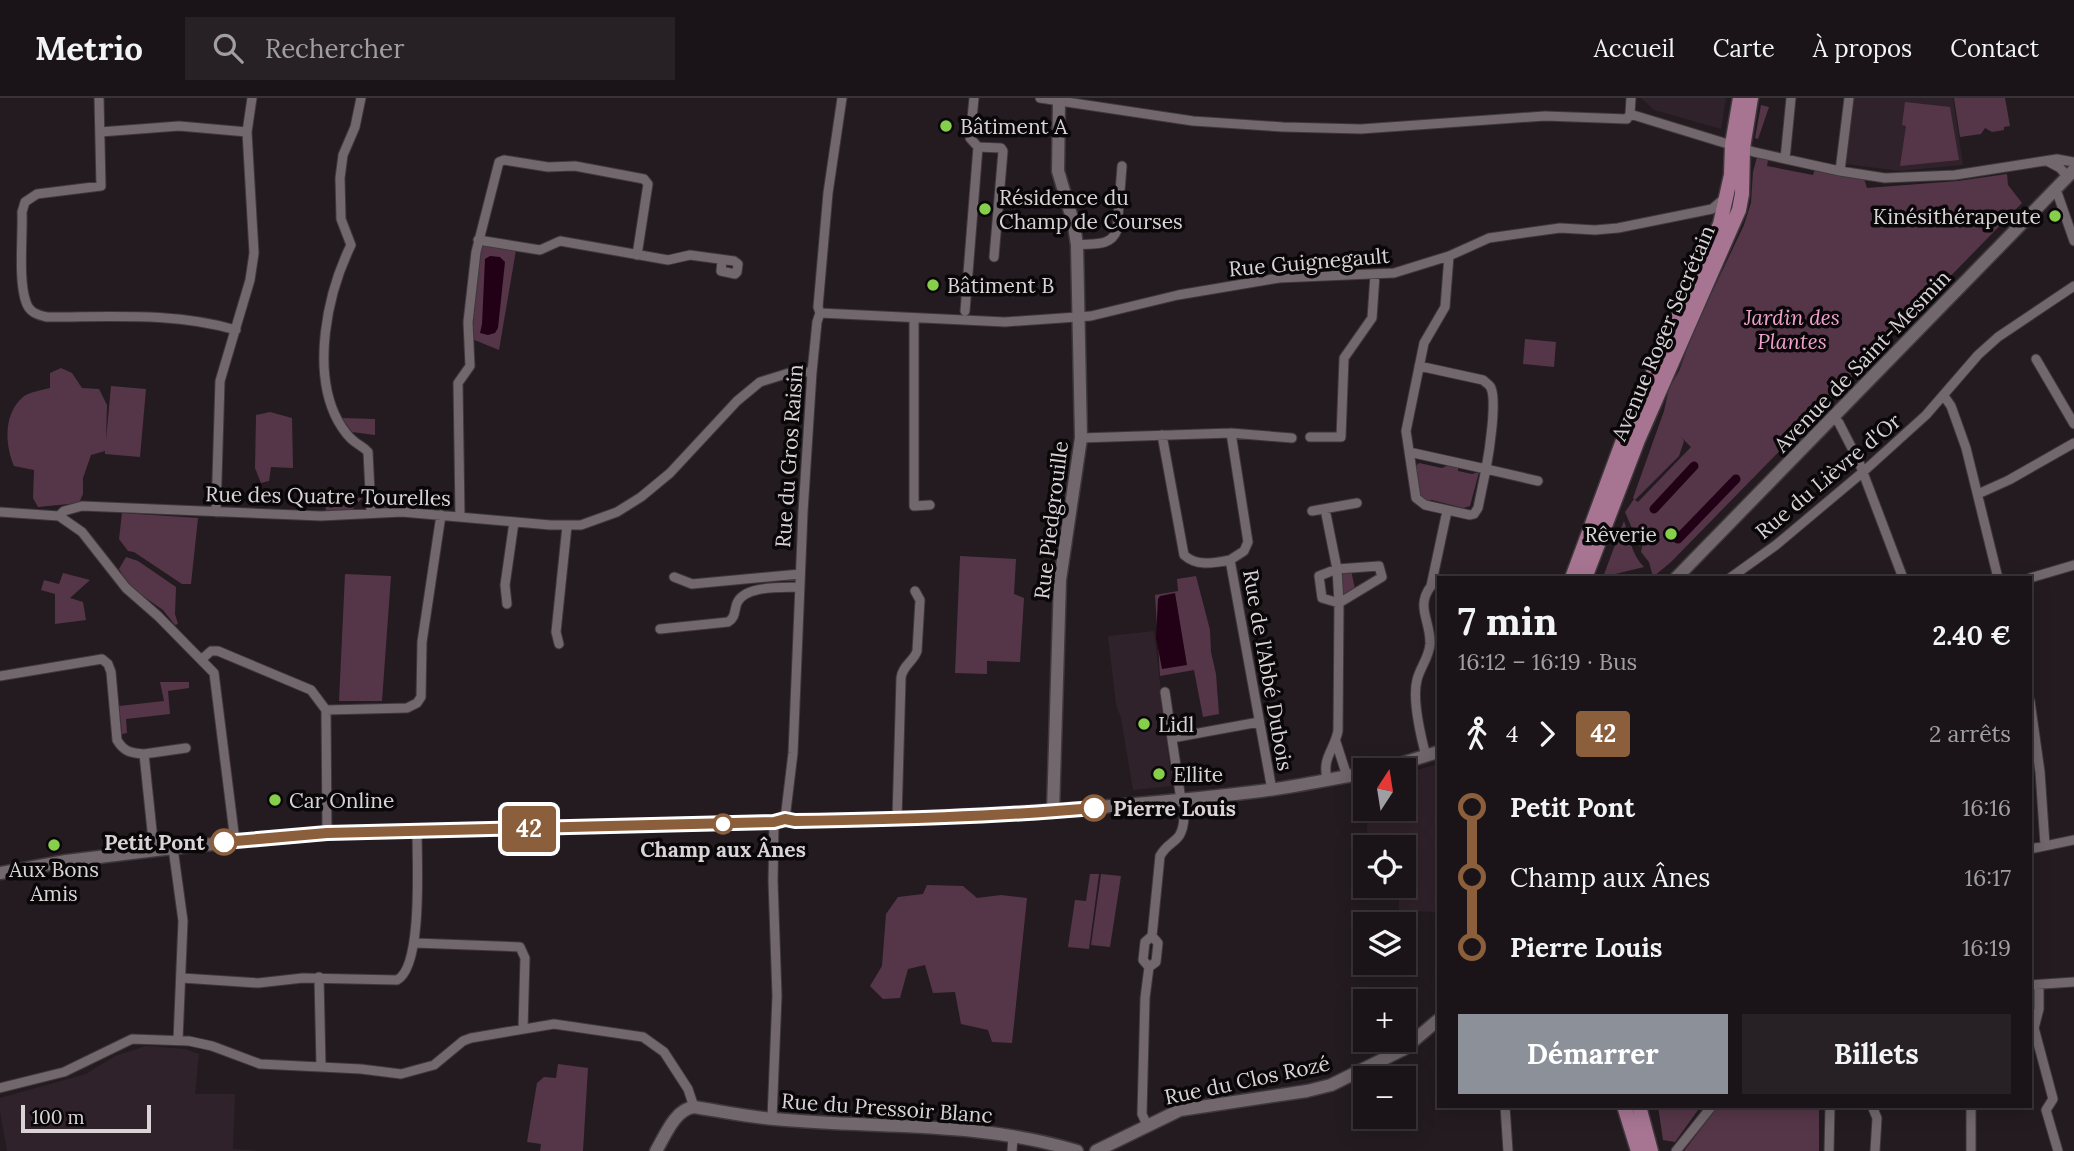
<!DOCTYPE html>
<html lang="fr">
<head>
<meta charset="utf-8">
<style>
  :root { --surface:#1a1418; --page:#272125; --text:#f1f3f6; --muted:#9f9ea2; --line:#383337; --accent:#8c9099 }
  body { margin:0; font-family:Lora,serif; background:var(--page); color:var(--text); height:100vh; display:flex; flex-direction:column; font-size:26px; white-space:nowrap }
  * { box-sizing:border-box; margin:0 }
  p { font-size:23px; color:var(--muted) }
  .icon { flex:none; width:38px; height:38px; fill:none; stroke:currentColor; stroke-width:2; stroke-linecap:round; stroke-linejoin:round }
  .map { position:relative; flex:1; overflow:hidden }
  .panel { position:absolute; left:1437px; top:478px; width:595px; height:532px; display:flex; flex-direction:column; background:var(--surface); border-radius:0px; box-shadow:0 4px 18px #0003,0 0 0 2px var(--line) }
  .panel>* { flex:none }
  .badge { padding:0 14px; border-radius:5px; font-size:24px; line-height:46px }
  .needle { width:46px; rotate:12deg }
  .fabs { position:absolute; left:1353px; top:660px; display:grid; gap:14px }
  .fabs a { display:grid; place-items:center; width:63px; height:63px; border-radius:0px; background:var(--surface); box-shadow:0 4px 18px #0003,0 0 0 2px var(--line); font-size:35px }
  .scale { position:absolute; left:21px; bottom:18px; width:130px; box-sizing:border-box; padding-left:7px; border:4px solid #d9d3d6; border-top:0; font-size:19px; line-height:24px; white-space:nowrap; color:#d9d3d6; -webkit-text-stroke:5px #0a0709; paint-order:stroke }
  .map>.badge { position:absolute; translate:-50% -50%; box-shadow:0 0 0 4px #fff }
  .legs { display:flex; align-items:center; gap:10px; height:77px; padding:0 21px; font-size:23px }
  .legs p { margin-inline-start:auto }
  .overview { display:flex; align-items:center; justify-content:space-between; height:119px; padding:0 21px }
  h1 { font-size:38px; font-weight:700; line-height:52px }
  .button { display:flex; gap:14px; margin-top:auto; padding:14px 21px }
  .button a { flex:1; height:80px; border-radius:0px; background:var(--accent); color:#fff; font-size:28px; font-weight:700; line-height:80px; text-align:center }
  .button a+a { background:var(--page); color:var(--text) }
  ul { padding:0 21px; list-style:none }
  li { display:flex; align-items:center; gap:24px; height:70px; font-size:26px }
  li i { display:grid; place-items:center; width:10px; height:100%; margin:0 9px; background:currentColor }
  li i::after { content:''; width:18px; height:18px; margin:-9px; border:5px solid; border-radius:50%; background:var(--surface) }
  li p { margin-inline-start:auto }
  li:first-child i { background:linear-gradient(#0000 50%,currentColor 0) }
  li:last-child i { background:linear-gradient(currentColor 50%,#0000 0) }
  header { display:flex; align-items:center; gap:42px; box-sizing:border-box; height:98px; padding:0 35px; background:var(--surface); border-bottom:2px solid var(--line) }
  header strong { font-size:33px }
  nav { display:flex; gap:38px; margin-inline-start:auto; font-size:24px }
  .search { width:490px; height:63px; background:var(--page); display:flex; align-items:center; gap:18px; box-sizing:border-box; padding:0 24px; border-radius:0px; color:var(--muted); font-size:26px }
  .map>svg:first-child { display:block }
  .built { fill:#30222a }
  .green { fill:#553648; fill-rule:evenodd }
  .water { fill:#220016 }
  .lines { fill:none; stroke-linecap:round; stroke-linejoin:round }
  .canal { stroke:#220016; stroke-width:9 }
  .street-casing { stroke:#3e373b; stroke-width:11 }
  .secondary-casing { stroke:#3e373b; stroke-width:15 }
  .primary-casing { stroke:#3e373b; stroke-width:17 }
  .street { stroke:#71676c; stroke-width:9 }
  .secondary { stroke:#71676c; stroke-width:12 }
  .primary { stroke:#a77592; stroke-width:14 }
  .line-1-casing { stroke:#fff; stroke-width:16 }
  .line-1 { stroke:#8b5e3c; stroke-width:10 }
  .poi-dot { fill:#86cf4b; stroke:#0a0709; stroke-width:2.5 }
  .stop-1-dot { fill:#fff; stroke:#8b5e3c; stroke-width:3.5 }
  .labels { text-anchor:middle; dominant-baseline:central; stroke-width:7; stroke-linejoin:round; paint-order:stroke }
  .poi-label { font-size:21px; fill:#d9d3d6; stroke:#0a0709; text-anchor:start }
  .street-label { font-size:21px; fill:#d9d3d6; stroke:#0a0709 }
  .park-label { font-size:21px; font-style:italic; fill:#f0a1d0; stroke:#0a0709 }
  .stop-label { font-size:21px; font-weight:bold; fill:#d9d3d6; stroke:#0a0709; text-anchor:start }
</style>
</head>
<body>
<header>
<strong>Metrio</strong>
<div class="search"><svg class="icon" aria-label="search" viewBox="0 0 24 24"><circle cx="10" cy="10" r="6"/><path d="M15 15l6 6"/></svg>Rechercher</div>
<nav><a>Accueil</a><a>Carte</a><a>À propos</a><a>Contact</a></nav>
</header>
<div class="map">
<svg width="2074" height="1053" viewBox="0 0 2074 1053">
  <rect width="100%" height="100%" fill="#231b20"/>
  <!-- built -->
  <path class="built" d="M1641 0H1726L1721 31 1654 12Z
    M1854 0H1953L1963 67 1899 73 1846 66Z
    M1154 533 1172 688 1133 692 1121 620 1116 607 1108 538Z
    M1438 666V814L1399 813V798L1390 788H1404V749H1366L1368 711 1404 710V676Z
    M146 948 185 951 199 956 195 996H235L233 1051 262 1053H7L0 1013V1000L86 976 115 958Z"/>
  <!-- green -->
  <path class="green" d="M1954 0H2005L2010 28 2004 29V32L1992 34 1985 30 1981 36 1960 39Z
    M1905 4 1950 9 1959 62 1900 68 1906 28 1902 27Z
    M1761 7 1769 9 1758 41 1755 40Z
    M1757 59 1768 62 1767 68 1813 77 1815 71 1864 81 1867 90 1958 83 2007 76 2008 87 2022 105 1671 464 1653 479 1649 464 1641 454 1643 443 1650 434 1644 439 1640 449 1625 414 1634 401 1633 400 1664 313 1669 290 1679 273 1694 232 1744 127 1751 105 1753 74ZM1680 338 1691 349 1638 404 1635 402 1679 358 1684 343Z
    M484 146 516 152 499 252 472 241V222L481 148Z
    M1525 241 1556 244 1554 269 1523 266Z
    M61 270 72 275 82 290 99 291 107 307 106 342 111 288 146 291 140 359 105 356V353L91 357 83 380V396L79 405 38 409 33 400 34 372 14 368C5 347 3 316 23 299 29 294 42 292 50 290V275Z
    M270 314 292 320 293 370 271 369 269 383 261 385 255 370 256 317Z
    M342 320 375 321V337L352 334Z
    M1419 365 1442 370 1451 366 1458 369V373L1472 376 1479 374 1470 408 1463 410 1432 402 1427 403 1421 399 1416 368Z
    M408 398V410L391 411 379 407 376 400Z
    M362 400 351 413 326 414 325 401Z
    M122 415 198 420 191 486H182L134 454 128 453 119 441Z
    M1624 423C1630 440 1631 456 1644 469L1603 479Z
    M960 458 1016 461 1014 496 1024 500 1020 564 987 563V576L955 575Z
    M126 459 138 463 176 489 175 516 178 526 175 527 163 512 129 488 119 471Z
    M1351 472 1355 491 1344 496 1342 493V474Z
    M63 475 90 482 70 500 83 504 86 522 55 526V496L41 492 44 482 59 486Z
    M345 476 391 478 382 603H339Z
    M1196 478 1210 532 1211 554 1216 576 1219 616 1203 619 1194 572 1160 578 1155 497 1178 493 1177 481Z
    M160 584H189V590L168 593 170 616 126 621 127 635 122 636 119 608 164 603Z
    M1090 776H1099L1089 851 1068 849 1075 802 1086 803Z
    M1101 776 1121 778 1110 849 1091 847Z
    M927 787 963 788 977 800 1001 797 1027 800 1012 945 992 944 988 932 961 926 955 894 933 895 925 867 908 871 900 900 883 901 870 888 882 868 886 816 898 799 923 796Z
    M558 966 588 970 583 1053H540L541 1046 527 1044 537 985 544 979 556 980Z
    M1658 1008H1701L1675 1044 1663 1042Z
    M1718 1008H1819V1053H1684Z"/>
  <!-- water -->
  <path class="water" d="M490 158 500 159 505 164 498 230 495 235 488 237 480 235 482 226 485 161Z
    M1175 495 1187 567 1162 571 1156 540 1158 501 1160 498Z"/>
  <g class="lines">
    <!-- canal -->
    <path class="canal" d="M1654 411 1694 368
      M1676 440 1678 441 1736 381"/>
    <!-- street casing -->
    <g class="street-casing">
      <path id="street" d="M99 0 101 88 37 96 25 104 22 114C23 138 18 182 26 204 29 214 37 217 47 219 110 219 175 214 236 232
        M361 0 355 29 343 57 340 80 341 121 351 147C327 196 311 273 338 323 342 330 348 339 355 344 360 348 364 349 368 354L371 414
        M1040 0 1193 23 1283 29 1361 31 1545 18 1627 21 1630 16
        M1630 16 1754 54 1840 73 1885 80 1955 77 2057 61 2074 64
        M1630 16 1631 0
        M100 34 179 28 247 34
        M978 49 1001 50 1003 53 994 159
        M1785 61 1791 0
        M2047 63 2060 70 2068 79
        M1840 73 1849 0
        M2054 93 2058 97 2074 143
        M478 142 540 152 560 143 668 162 690 157 734 163 738 166 737 174 735 176 721 173 722 162
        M1077 147C1093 145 1111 149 1117 132L1122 68
        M1449 158 1445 209 1424 245 1406 333 1416 400 1425 407 1470 417 1474 416 1478 410 1486 371 1538 383
        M965 213 978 49 970 40 974 0
        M820 215 1005 224 1091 218 1178 197 1279 180 1394 175 1449 158 1489 140 1560 130 1595 132 1618 130 1712 111 1725 100
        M914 221V408L930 407
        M2036 261 2074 326
        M1944 298 1951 308 1966 350 1998 480
        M1834 320 1839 325 1859 364 1903 480
        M1162 337 1184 457C1197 469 1214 465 1230 462L1272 692
        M1310 339H1341L1344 260 1372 220 1375 177
        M1081 340 1231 335 1292 340
        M1409 354 1486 371C1489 355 1497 304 1491 290 1490 287 1486 285 1483 282L1419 268
        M1978 396 2009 382 2074 345
        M1325 411 1337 471 1339 505 1338 633C1334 653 1322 659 1327 681
        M1312 413 1357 405
        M0 414 59 418 64 413 82 408 321 418 402 414 550 427H581L617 414 641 399 670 375 737 303 760 284 792 274H812
        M216 414 220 283 250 182 254 155 247 34 252 0
        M59 418 82 434 126 490 158 518 214 575 235 743
        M460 419 458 285 470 268 468 224 476 154 499 64 504 62 548 69 575 68 644 81 648 86 637 157
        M1230 462 1244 453 1248 444 1231 335
        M1379 468 1382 479 1339 505 1322 500 1319 478 1337 471Z
        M674 479 692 486 800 476
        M1730 480 1776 447 1863 374 1926 317 1978 257 1998 239 2074 188
        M2030 480 2074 467
        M507 506 505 487 514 424
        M660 531 728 524C736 519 734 513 737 505 745 487 782 490 799 489
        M559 546 556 534 567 428
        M202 561 211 553H218L311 592 326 612 327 735
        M0 578 102 561 108 566 111 574 117 642C124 654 131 655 144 656
        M1165 594 1181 702
        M2030 603 2040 674 2045 747
        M326 612 407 610 417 605 421 599 422 544 441 417
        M1172 640 1259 624
        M1336 644 1347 678
        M1426 658C1421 639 1412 601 1417 582 1420 569 1429 560 1430 546 1431 523 1415 509 1431 488L1447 413
        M785 721 793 655 803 414 812 274 817 224 820 215 818 209 828 95 842 0
        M897 721 901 580C902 568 914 563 917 553L920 502 915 493
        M173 750 183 823 178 942
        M2030 751 2074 742
        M154 752 144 656 186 650
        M415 845 520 849 525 860 523 931
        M1149 869 1156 864 1158 845 1152 838
        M319 879 321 968
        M182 880 258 885 303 880 397 882C423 869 417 763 417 734
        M2030 887 2074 884
        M2039 887V911L2034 930 2053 1001 2046 1012 2058 1053
        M0 990 64 974 132 941 189 943 212 948 260 966 361 971 401 976 434 967 463 943 471 940 554 926 643 939 664 954 688 991 694 1009
        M1505 1008 1508 1053
        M1872 1008 1877 1020 1875 1053
        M1971 1008V1053
        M772 1021 777 898 773 783 774 724
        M1147 1027 1142 1016 1145 900 1149 869 1143 862 1145 844 1152 838 1160 758C1170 740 1182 747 1184 720
        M1012 1053 1013 1039
        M1676 1053 1712 1008
        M1829 1053 1830 1008"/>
    </g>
    <!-- secondary casing -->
    <g class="secondary-casing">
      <path id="secondary" d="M1676 480 2074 72
        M1380 672 1438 654
        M1053 714 1060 482 1081 340 1077 147 1074 127 1058 73 1059 4
        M0 775 66 763 173 750 327 735 774 724 785 721 795 723C951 720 1106 712 1261 693 1295 689 1330 681 1365 675
        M656 1053C665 1038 675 1011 694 1009 720 1013 747 1019 774 1021 877 1031 975 1022 1077 1053
        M1096 1053 1180 1012 1307 993 1331 987 1404 951 1438 922"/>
    </g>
    <!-- primary casing -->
    <g class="primary-casing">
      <path id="primary" d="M1572 480 1625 337 1720 126 1731 77 1732 47 1740 0
        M1585 480 1638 342 1739 112 1742 96 1743 50 1751 0
        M1624 1008 1638 1053
        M1639 1008 1651 1053"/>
    </g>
    <!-- street -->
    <use href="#street" class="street"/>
    <!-- secondary -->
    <use href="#secondary" class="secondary"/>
    <!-- primary -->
    <use href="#primary" class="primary"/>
  </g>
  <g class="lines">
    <!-- line-1 casing -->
    <g class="line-1-casing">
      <path id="line-1" d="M224 744 327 735 774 724 785 721 795 723C895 721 994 719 1094 710"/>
    </g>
    <!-- line-1 -->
    <use href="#line-1" class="line-1"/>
  </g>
  <!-- markers -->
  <g class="poi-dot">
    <circle cx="946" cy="28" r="7"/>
    <circle cx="985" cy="111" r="7"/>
    <circle cx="2055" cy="118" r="7"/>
    <circle cx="933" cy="187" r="7"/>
    <circle cx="1671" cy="436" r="7"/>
    <circle cx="1144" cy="626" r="7"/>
    <circle cx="1159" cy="676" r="7"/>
    <circle cx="275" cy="702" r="7"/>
    <circle cx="54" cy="747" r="7"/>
  </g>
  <g class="stop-1-dot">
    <circle cx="1094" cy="710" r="12"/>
    <circle cx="723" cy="726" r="9"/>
    <circle cx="224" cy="744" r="12"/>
  </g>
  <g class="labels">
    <!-- poi labels -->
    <g class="poi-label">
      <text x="960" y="28">Bâtiment A</text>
      <text x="999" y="99">Résidence du<tspan x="999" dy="24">Champ de Courses</tspan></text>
      <text x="2041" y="118" text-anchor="end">Kinésithérapeute</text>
      <text x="947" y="187">Bâtiment B</text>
      <text x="1657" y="436" text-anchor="end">Rêverie</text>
      <text x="1158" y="626">Lidl</text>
      <text x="1173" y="676">Ellite</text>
      <text x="289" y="702">Car Online</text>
      <text x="54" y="771" text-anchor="middle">Aux Bons<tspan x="54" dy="24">Amis</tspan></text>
    </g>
    <!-- street labels -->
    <g class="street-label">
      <text transform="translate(1309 164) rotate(-5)">Rue Guignegault</text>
      <text transform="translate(1663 235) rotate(-67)">Avenue Roger Secrétain</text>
      <text transform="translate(1862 263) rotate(-46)">Avenue de Saint-Mesmin</text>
      <text transform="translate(789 358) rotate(-86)">Rue du Gros Raisin</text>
      <text transform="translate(1828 378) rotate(-40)">Rue du Lièvre d'Or</text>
      <text transform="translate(328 398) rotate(1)">Rue des Quatre Tourelles</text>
      <text transform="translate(1051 422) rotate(-83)">Rue Piedgrouille</text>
      <text transform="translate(1268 572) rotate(80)">Rue de l'Abbé Dubois</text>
      <text transform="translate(1247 982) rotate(-12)">Rue du Clos Rozé</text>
      <text transform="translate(887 1010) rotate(4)">Rue du Pressoir Blanc</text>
    </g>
    <!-- park labels -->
    <g class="park-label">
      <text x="1792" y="219">Jardin des<tspan x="1792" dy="24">Plantes</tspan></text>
    </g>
    <!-- stop labels -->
    <g class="stop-label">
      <text x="1113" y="710">Pierre Louis</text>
      <text x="205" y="744" text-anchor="end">Petit Pont</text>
      <text x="723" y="751" text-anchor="middle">Champ aux Ânes</text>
    </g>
  </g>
</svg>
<div class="fabs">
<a><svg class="needle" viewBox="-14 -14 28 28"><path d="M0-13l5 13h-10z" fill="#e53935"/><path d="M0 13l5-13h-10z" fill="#9f9ea2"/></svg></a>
<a><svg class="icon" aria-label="locate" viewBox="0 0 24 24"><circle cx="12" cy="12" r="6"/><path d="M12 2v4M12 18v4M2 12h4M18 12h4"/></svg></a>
<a><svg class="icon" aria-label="layers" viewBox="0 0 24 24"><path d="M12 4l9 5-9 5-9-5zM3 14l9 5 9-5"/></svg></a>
<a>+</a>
<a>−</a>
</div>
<div class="scale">100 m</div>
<b class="badge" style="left:529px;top:731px;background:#8b5e3c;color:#fff">42</b>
<section class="panel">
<div class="overview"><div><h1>7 min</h1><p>16:12 – 16:19 · Bus</p></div><b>2.40 €</b></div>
<div class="legs"><svg class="icon" aria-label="walk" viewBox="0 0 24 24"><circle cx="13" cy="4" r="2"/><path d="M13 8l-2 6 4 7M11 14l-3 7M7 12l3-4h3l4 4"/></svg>4<svg class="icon" aria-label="forward" viewBox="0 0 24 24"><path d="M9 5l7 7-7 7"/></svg><b class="badge" style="background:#8b5e3c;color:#fff">42</b><p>2 arrêts</p></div>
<ul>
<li><i style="color:#8b5e3c"></i><b>Petit Pont</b><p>16:16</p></li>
<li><i style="color:#8b5e3c"></i><span>Champ aux Ânes</span><p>16:17</p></li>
<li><i style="color:#8b5e3c"></i><b>Pierre Louis</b><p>16:19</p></li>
</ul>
<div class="button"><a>Démarrer</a><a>Billets</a></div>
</section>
</div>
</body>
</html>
